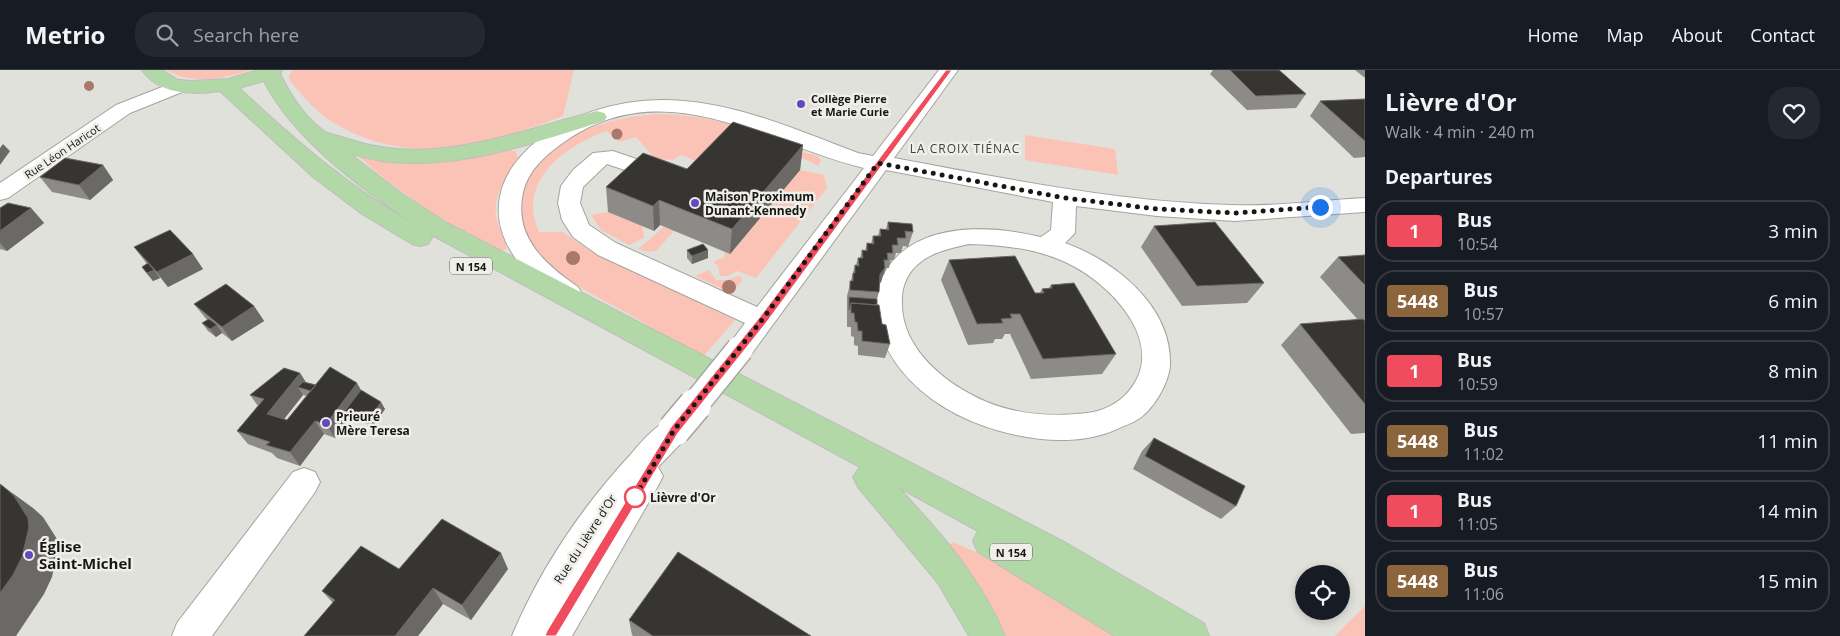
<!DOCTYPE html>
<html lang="en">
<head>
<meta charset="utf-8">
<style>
  :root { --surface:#171b24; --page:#242831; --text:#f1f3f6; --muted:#9ea1a6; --line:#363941 }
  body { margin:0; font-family:"Open Sans",sans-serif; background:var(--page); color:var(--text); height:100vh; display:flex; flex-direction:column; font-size:19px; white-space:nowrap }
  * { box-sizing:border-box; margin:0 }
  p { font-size:16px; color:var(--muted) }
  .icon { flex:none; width:28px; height:28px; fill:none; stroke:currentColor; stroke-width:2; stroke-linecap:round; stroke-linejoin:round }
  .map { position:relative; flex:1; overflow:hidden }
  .drawer { display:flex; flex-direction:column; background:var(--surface); width:475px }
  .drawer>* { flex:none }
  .badge { padding:0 10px; border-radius:4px; font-size:18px; line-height:32px }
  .tools { position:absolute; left:1295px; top:495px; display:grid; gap:10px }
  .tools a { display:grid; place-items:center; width:55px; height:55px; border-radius:50%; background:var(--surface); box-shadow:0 2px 8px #0003; font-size:25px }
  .you { position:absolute; width:25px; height:25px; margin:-12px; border:4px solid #fff; border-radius:50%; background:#1a73e8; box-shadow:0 0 0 8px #1a73e833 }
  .map>.badge { position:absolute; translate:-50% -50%; box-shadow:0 0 0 2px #fff }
  h2 { padding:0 20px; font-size:19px; line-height:45px }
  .round { display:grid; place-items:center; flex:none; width:52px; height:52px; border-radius:20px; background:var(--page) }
  .head { display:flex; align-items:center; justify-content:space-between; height:85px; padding:0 20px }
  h1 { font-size:24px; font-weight:700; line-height:38px }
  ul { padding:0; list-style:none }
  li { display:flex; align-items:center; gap:15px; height:62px; margin:0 10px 8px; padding:0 10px; border:2px solid var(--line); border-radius:20px }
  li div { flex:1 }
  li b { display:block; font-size:19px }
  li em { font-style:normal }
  li .badge { min-width:55px; font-weight:700; text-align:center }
  header { display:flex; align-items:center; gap:30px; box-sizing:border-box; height:70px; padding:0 25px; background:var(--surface); border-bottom:1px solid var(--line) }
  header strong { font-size:24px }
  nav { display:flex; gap:28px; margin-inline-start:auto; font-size:18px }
  .search { width:350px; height:45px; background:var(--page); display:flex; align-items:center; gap:12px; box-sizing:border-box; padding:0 18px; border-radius:20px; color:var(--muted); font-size:19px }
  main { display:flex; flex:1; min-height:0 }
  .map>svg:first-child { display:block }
  .green { fill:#fbc3b6 }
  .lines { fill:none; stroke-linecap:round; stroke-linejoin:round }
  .minor-casing { stroke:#a4a39f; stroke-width:2 }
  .major-casing { stroke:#bebebd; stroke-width:2 }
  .minor { fill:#fff; fill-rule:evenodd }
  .major { fill:#b3d8a7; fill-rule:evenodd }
  .minor-bridge-far1-casing { stroke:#a4a39f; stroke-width:29; stroke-linecap:butt }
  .minor-bridge-casing { stroke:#a4a39f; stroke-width:35; stroke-linecap:butt }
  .minor-bridge-far1 { stroke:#fff; stroke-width:26 }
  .minor-bridge { stroke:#fff; stroke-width:32 }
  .tree { fill:#a8786b }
  .wall { fill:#8c8b87; fill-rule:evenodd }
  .shaded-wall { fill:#6a6965 }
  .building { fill:#373532; stroke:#6a6965 }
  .line { fill:#ef4d5e; stroke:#fff }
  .walk { stroke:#171715; stroke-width:5; stroke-dasharray:0 9 }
  .poi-dot { fill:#6547c0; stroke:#efeee9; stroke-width:2 }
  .stop-dot { fill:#fff; stroke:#ef4d5e; stroke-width:2.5 }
  .labels { text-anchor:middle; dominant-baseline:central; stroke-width:5; stroke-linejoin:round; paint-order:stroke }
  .far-poi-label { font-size:11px; font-weight:bold; fill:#171715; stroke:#efeee9; text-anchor:start }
  .far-street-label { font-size:11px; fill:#171715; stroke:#efeee9 }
  .shield { fill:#efeee9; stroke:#585855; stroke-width:1 }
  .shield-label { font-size:11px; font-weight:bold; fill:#171715 }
  .far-quarter-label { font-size:12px; letter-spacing:1px; fill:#3f3f3b; stroke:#efeee9 }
  .poi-label { font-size:12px; font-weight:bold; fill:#171715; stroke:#efeee9; text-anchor:start }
  .stop-label { font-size:12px; font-weight:bold; fill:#171715; stroke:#efeee9; text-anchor:start }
  .street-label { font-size:12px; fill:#171715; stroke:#efeee9 }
  .near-poi-label { font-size:15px; font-weight:bold; fill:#171715; stroke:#efeee9; text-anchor:start }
</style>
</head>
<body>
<header>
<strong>Metrio</strong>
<div class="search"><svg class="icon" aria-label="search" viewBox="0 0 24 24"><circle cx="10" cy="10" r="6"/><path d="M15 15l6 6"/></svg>Search here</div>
<nav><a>Home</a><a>Map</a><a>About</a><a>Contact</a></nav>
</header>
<main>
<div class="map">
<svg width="1365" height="566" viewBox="0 0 1365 566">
  <rect width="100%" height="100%" fill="#e1e1dc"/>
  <!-- green -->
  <path class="green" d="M167 0H251C226 8 191 16 167 0Z
    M292 0H574L563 46C486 76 411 99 334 53 317 43 303 26 290 11L289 6Z
    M654 44C709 43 752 61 803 78V82L818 86 821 90 818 96 797 85 712 97 681 85 673 90 646 88 652 85 636 67 619 72 607 61C564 76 516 112 539 162H563L589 180 735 250 703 287C678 273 653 258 627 243 596 226 557 208 534 179 515 156 515 118 536 96 569 60 607 49 654 44Z
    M1025 65 1115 79 1118 105 1025 90Z
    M508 80 515 81 518 87C510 107 493 120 496 145 497 157 508 168 506 179L501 181 435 145 390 113 359 87 442 91 470 88Z
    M800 100 824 105 827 118 756 208 737 201 728 206H720L718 196 713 192 724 187 725 182Z
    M608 142 642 156 644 168 629 175 601 160 591 145Z
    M664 157 674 161 656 181 648 182 638 179Z
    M709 200 716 210H728L738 206 742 207 741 212 731 223 695 206Z
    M955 473 978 483 1117 566H1000L948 474Z
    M1365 536V566H1335Z"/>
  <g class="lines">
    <!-- minor casing -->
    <g class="minor-casing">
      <path id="minor" d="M939 0H958L894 88C1007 109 1118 132 1232 135 1276 137 1321 130 1365 128V142L1235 151 1157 146 1076 136 1075 163 1065 173C1115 191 1172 236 1170 295 1169 313 1154 338 1140 348 1133 353 1123 356 1115 360 1085 373 1048 372 1016 365 827 324 825 117 1041 167L1051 160 1053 132 886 100 750 286 740 289 730 286 726 279 745 253 598 185 573 167 562 150 558 133 561 116 573 100 593 83 613 81 674 102 677 107 674 112 666 114 607 94 583 117 580 133 589 155 616 173 757 237 864 98C766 74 667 2 567 70 548 83 528 99 523 123 513 167 546 195 578 217L582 224 578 231C562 235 551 225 539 214 461 145 506 72 591 42 620 32 653 28 684 31 744 36 802 62 858 83L873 86ZM969 174C1006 175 1042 179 1075 197 1115 219 1167 275 1129 321 1119 333 1104 341 1087 343 1054 347 1018 345 987 332 945 314 899 278 902 228 902 216 908 203 917 195 931 182 951 178 969 174Z
        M180 10 187 12 190 16 187 20 130 43 8 128 0 130V113L116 35Z
        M674 348 685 351 689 360 685 369 658 397 663 406 658 416 572 566H512C540 499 582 437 631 384 643 370 656 354 674 348Z
        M304 398 315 402 320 412 315 422 212 566H172L177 553 293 402Z"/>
    </g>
    <!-- major casing -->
    <g class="major-casing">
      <path id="major" d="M142 0H162L178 10 191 11 228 9 258 0H282L280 4C290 24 305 48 324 61 329 65 341 66 348 69 432 98 516 61 597 41L604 43 607 47 604 51C525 75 432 111 349 83L401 123 445 152 1066 473 1204 553 1209 566H1115L978 482 973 471 978 461 898 417C941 463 981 508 1005 566H969L938 513 858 417 853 407 860 397 430 164 432 168 428 174 420 176 412 174 362 144 313 107 220 21C193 25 159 25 142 0ZM264 11C294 70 363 120 417 156 350 118 295 70 239 18Z"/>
    </g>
    <!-- minor -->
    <use href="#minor" class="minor"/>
    <!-- major -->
    <use href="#major" class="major"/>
    <!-- minor-bridge-far1 casing -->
    <g class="minor-bridge-far1-casing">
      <path id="minor-bridge-far1" d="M694 336 740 279"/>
    </g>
    <!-- minor-bridge casing -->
    <g class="minor-bridge-casing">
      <path id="minor-bridge" d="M674 360 695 335"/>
    </g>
    <!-- minor-bridge-far1 -->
    <use href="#minor-bridge-far1" class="minor-bridge-far1"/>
    <!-- minor-bridge -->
    <use href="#minor-bridge" class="minor-bridge"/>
  </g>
  <!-- trees -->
  <g class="tree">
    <circle cx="89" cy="16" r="5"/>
    <circle cx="617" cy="64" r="5.5"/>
    <circle cx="573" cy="188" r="7"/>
    <circle cx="729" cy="217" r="7"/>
  </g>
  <!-- wall -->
  <path class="wall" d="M1213 0H1279L1306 24 1296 38 1247 40 1210 4Z
    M1355 0H1365V8Z
    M1365 29V87L1354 88 1310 46 1320 31Z
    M803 75 800 100 730 184 660 155 654 161 608 142 606 117Z
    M103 95 113 110 90 130 52 122 40 107Z
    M0 138H31L44 153 7 181 0 179Z
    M888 152 913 162 908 177 903 176 901 183H896L894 190H891L889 198H886L884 205H883L881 212 879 214V222L877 229V235L882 254 890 274 885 288 858 285V276L854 275V267L851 266V257H847V226L855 195H856L858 188H860L862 180 865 181 867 173 871 174 873 166H878L880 159H886Z
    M1154 156 1264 213 1247 233 1182 236 1141 177Z
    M134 177 203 199 168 217 159 206 160 208 153 211 147 204 142 197 147 194Z
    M687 180H708V188L692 194 687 188Z
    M1365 185V363L1351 364 1281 275 1300 254 1358 250 1320 207 1338 187Z
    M949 190 1035 223H1040L1042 219 1049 218 1051 215 1116 284 1102 304 1031 309 1010 264H1005L1002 269H995L993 273 968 275 941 210Z
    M194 234 254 236 264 251 232 271 222 263 216 267 208 261 202 253 207 250Z
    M300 303 306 312 316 315 361 320 385 339 373 356 349 348 335 368 324 364 300 396 277 388 272 383 248 374 237 361 258 336 250 325ZM303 325 307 326 287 350 284 349Z
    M1154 368 1236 436 1221 449 1133 399 1142 381Z
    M508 499 471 550 443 534 418 566H304L333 533 322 521Z
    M629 550 811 566H633L632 565Z"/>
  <!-- shaded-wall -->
  <path class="shaded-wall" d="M3 74 10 81 0 95V78Z
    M803 75 800 100 730 184 732 159Z
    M103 95 113 110 90 130 79 115Z
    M659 130 660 155 654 161 653 136Z
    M31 138 44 153 7 181 0 173V161Z
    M708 180V188L692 194V186Z
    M193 184 203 199 168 217 157 202Z
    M885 198 881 212 875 219 880 204Z
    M154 200 160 208 153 211 147 203Z
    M254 236 264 251 232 271 222 257Z
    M217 255 222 263 216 267 210 259Z
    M300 303 309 318 298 317 303 325 277 358 267 344Z
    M357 313 365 327 345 341 349 348 335 368 326 354Z
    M381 332 385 339 373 356 369 349Z
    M315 351 324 364 300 396 290 382Z
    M4 417 33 438 43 447 57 469 58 478 52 507 44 524 16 566H0V523Z
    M501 483 508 499 471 550 462 535Z
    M433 518 443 534 418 566H395Z"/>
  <!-- building -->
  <path class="building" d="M1230 0H1279L1306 24 1256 26Z
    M1365 29V71L1320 31Z
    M733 52 803 75 732 159 659 130 653 136 606 117 643 83 687 99Z
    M65 88 103 95 79 115 40 107Z
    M8 133 31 138 0 161V138Z
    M888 152 912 154 913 162 905 161 906 168H897L898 175H892L893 183H887L888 190H884L885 198 880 204 879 222 850 220V211H853V203H855V195L859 196 858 188H863L862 180 867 181V173L874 174 873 166H881L880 159 889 160Z
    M1215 152 1264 213 1197 216 1154 156Z
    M170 160 193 184 157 202 134 177Z
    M703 174 708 180 692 186 687 180Z
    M1365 185V215L1338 187Z
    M1015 186 1035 223H1044L1042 219 1052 218 1051 215 1074 213 1116 284 1043 289 1020 244H1010L1012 248 1001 249 1003 253 977 254 949 190Z
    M148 193 154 200 147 203 142 197Z
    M226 214 254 236 222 257 194 234Z
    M849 227 877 229V235L851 233 849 240Z
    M851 233 879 235 882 254 886 255 890 274 862 271V261H858L857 252H855L854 243H851Z
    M209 249 217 255 210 259 202 253Z
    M1363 249 1365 251V334L1300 254Z
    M330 297 357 313 326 354 315 351 290 382 266 375 270 372 237 361 264 329 250 325 284 298 300 303 267 344 287 350Z
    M303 312 316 315 311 321 298 317Z
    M361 320 381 332 369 349 345 341Z
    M1154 368 1245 416 1236 436 1145 386Z
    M0 414 4 417 14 426 28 448 29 457 22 487 13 505 0 523Z
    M442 449 501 483 462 535 433 518 395 566H304L335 530 322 521 361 476 399 499Z
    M678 482 811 566H653L629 550Z"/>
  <!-- line -->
  <path class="line" d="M946 0H952L766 253 678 363 556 566H545L547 561 671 357 759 248Z"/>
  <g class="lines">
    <!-- walk -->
    <path class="walk" d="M635 427 633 430 674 360 762 250 878 93 1065 128 1157 139 1235 143 1320 137"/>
  </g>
  <!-- markers -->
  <g class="poi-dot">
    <circle cx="801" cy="34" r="5"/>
    <circle cx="695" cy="133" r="5"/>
    <circle cx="326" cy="353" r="5"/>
    <circle cx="29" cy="485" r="5"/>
  </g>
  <circle class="stop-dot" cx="635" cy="427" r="10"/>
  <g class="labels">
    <!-- far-poi labels -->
    <g class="far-poi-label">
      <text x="811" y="28">Collège Pierre<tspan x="811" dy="13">et Marie Curie</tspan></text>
    </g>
    <!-- far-street labels -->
    <g class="far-street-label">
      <text transform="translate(62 81) rotate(-34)">Rue Léon Haricot</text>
    </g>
    <!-- shield labels -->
    <g class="shield">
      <rect x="450" y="187.5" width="42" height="17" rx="4"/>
      <rect x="990" y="473.5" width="42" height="17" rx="4"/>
    </g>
    <g class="shield-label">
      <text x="471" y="196">N 154</text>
      <text x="1011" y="482">N 154</text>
    </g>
    <!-- far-quarter labels -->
    <g class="far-quarter-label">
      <text x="965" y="78">LA CROIX TIÉNAC</text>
    </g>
    <!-- poi labels -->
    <g class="poi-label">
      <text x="705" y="126">Maison Proximum<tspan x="705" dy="14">Dunant-Kennedy</tspan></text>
      <text x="336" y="346">Prieuré<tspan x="336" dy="14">Mère Teresa</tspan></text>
    </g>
    <!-- stop labels -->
    <g class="stop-label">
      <text x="650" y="427">Lièvre d'Or</text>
    </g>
    <!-- street labels -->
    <g class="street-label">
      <text transform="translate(585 469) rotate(-57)">Rue du Lièvre d'Or</text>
    </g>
    <!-- near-poi labels -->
    <g class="near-poi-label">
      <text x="39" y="476">Église<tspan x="39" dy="17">Saint-Michel</tspan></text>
    </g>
  </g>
</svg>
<div class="tools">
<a><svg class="icon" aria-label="locate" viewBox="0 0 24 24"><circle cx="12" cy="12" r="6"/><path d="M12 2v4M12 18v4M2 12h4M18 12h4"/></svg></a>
</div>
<div class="you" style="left:1320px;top:137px"></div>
</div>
<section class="drawer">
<div class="head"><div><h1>Lièvre d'Or</h1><p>Walk · 4 min · 240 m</p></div><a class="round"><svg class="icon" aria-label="heart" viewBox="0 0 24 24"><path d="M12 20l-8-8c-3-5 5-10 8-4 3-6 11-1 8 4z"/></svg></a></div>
<h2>Departures</h2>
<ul>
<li><span class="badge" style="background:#ef4d5e;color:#fff">1</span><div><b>Bus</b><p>10:54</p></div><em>3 min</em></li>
<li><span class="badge" style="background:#8d653d;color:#fff">5448</span><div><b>Bus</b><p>10:57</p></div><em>6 min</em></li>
<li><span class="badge" style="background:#ef4d5e;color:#fff">1</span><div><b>Bus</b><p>10:59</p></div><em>8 min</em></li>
<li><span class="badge" style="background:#8d653d;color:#fff">5448</span><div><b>Bus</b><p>11:02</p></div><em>11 min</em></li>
<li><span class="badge" style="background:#ef4d5e;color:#fff">1</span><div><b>Bus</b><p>11:05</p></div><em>14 min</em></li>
<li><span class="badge" style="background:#8d653d;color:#fff">5448</span><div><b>Bus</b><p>11:06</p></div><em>15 min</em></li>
</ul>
</section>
</main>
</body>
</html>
